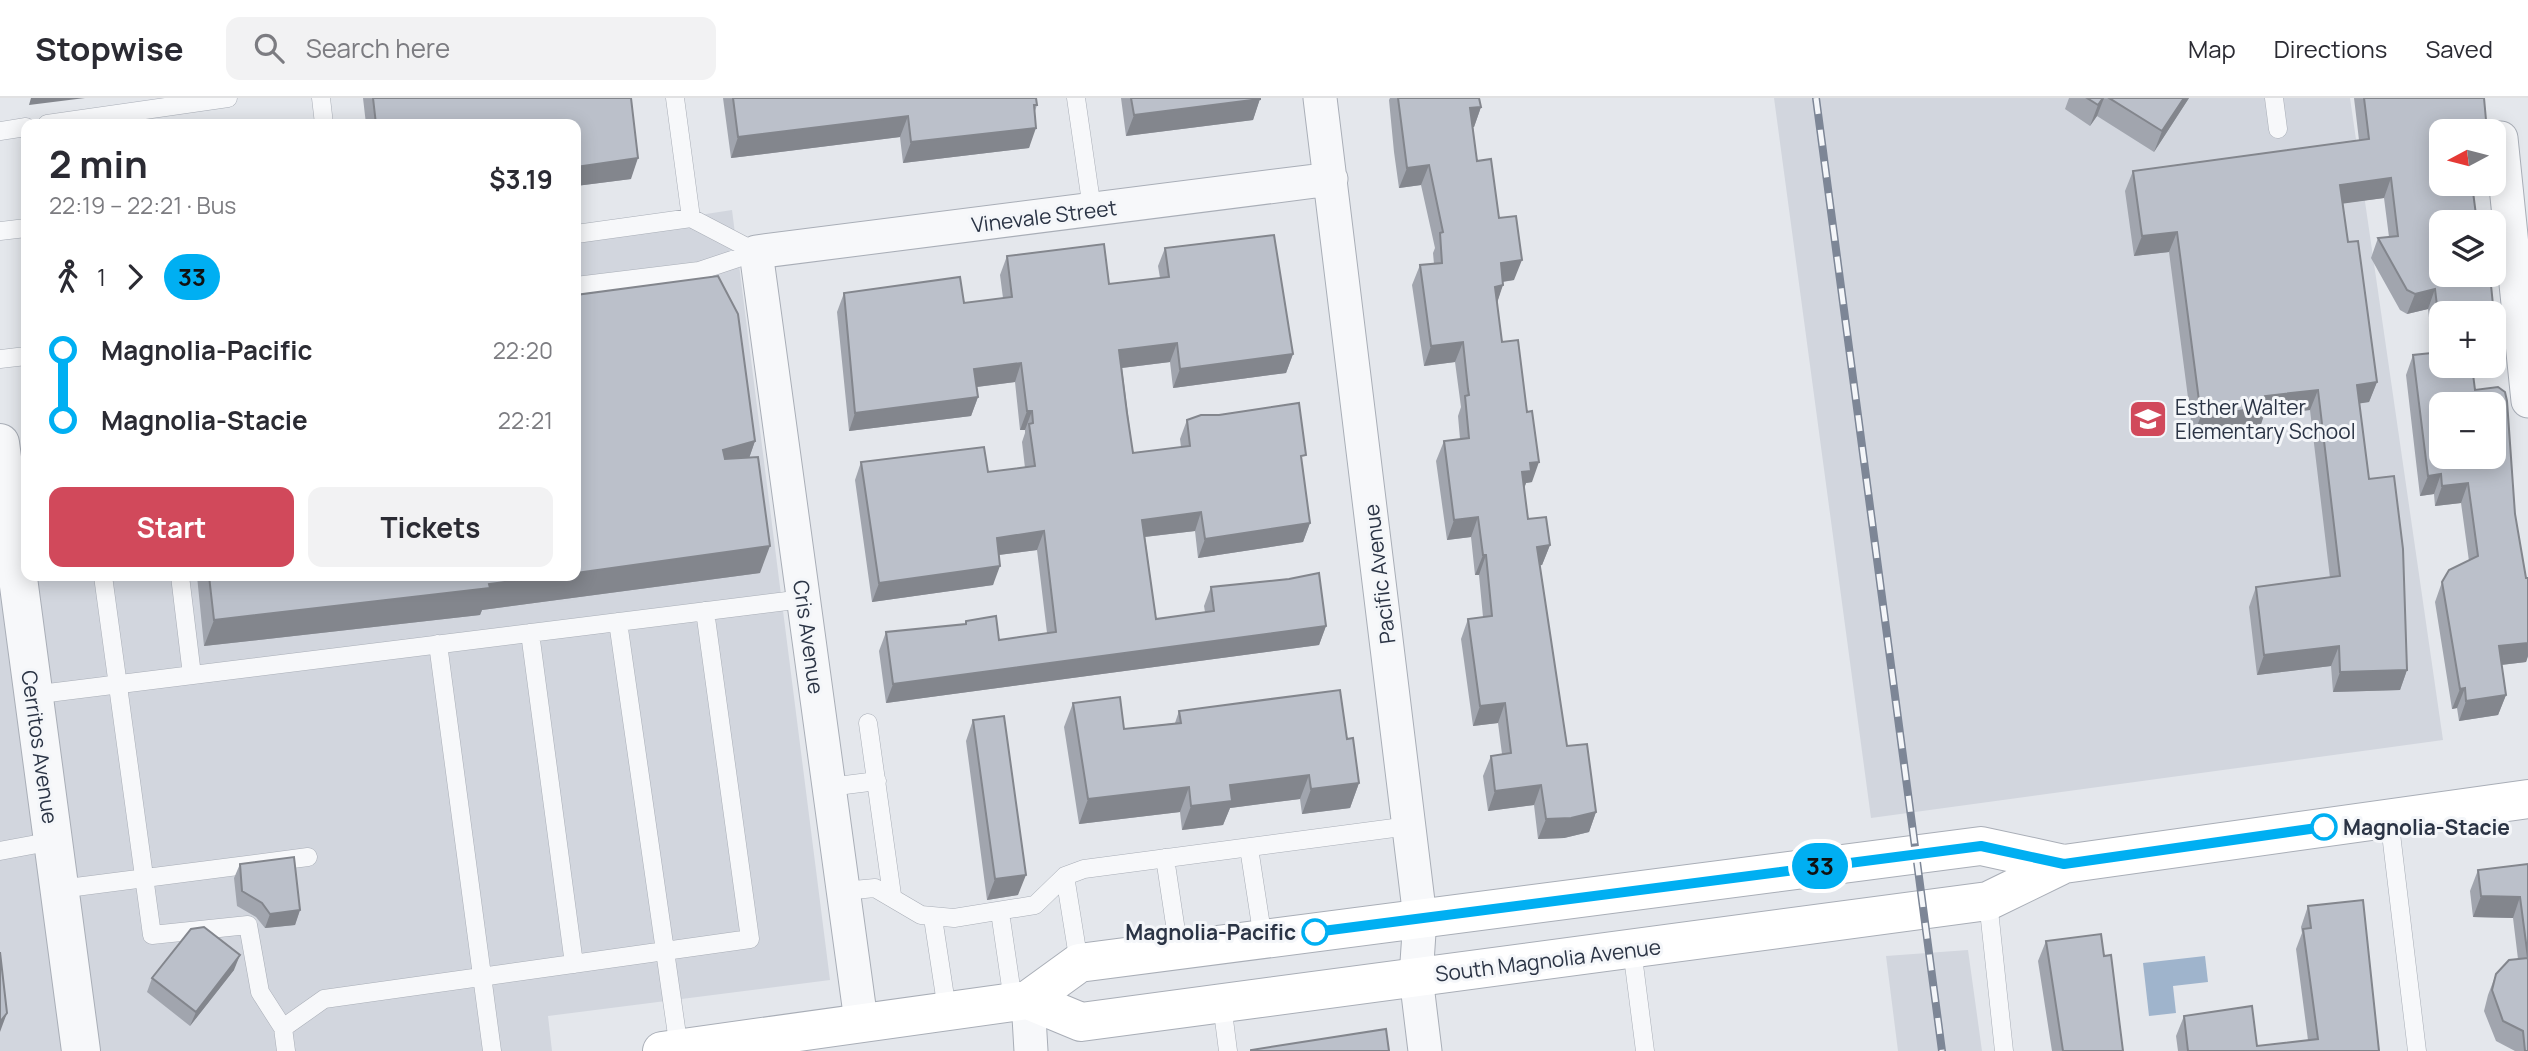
<!DOCTYPE html>
<html lang="en">
<head>
<meta charset="utf-8">
<style>
  :root { --surface:#fff; --page:#f2f2f3; --text:#2b2b33; --muted:#7c7c81; --line:#e1e1e2; --accent:#d1495b }
  body { margin:0; font-family:Manrope,sans-serif; background:var(--page); color:var(--text); height:100vh; display:flex; flex-direction:column; font-size:26px; white-space:nowrap }
  * { box-sizing:border-box; margin:0 }
  p { font-size:23px; color:var(--muted) }
  .icon { flex:none; width:38px; height:38px; fill:none; stroke:currentColor; stroke-width:2; stroke-linecap:round; stroke-linejoin:round }
  .map { position:relative; flex:1; overflow:hidden }
  .details { position:absolute; left:21px; top:21px; width:560px; height:462px; display:flex; flex-direction:column; background:var(--surface); border-radius:14px; box-shadow:0 4px 18px #0003 }
  .details>* { flex:none }
  .badge { padding:0 14px; border-radius:23px; font-size:24px; line-height:46px }
  .needle { width:46px; rotate:263deg }
  .fabs { position:absolute; left:2429px; top:21px; display:grid; gap:14px }
  .fabs a { display:grid; place-items:center; width:77px; height:77px; border-radius:14px; background:var(--surface); box-shadow:0 4px 18px #0003; font-size:35px }
  .map>.badge { position:absolute; translate:-50% -50%; box-shadow:0 0 0 4px #fff }
  .legs { display:flex; align-items:center; gap:10px; height:77px; padding:0 28px; font-size:23px }
  .legs p { margin-inline-start:auto }
  .head { display:flex; align-items:center; justify-content:space-between; height:119px; padding:0 28px }
  h1 { font-size:38px; font-weight:700; line-height:52px }
  .cta { display:flex; gap:14px; margin-top:auto; padding:14px 28px }
  .cta a { flex:1; height:80px; border-radius:14px; background:var(--accent); color:#fff; font-size:28px; font-weight:700; line-height:80px; text-align:center }
  .cta a+a { background:var(--page); color:var(--text) }
  ul { padding:0 28px; list-style:none }
  li { display:flex; align-items:center; gap:24px; height:70px; font-size:26px }
  li i { display:grid; place-items:center; width:10px; height:100%; margin:0 9px; background:currentColor }
  li i::after { content:''; width:18px; height:18px; margin:-9px; border:5px solid; border-radius:50%; background:var(--surface) }
  li p { margin-inline-start:auto }
  li:first-child i { background:linear-gradient(#0000 50%,currentColor 0) }
  li:last-child i { background:linear-gradient(currentColor 50%,#0000 0) }
  header { display:flex; align-items:center; gap:42px; box-sizing:border-box; height:98px; padding:0 35px; background:var(--surface); border-bottom:2px solid var(--line) }
  header strong { font-size:33px }
  nav { display:flex; gap:38px; margin-inline-start:auto; font-size:24px }
  .search { width:490px; height:63px; background:var(--page); display:flex; align-items:center; gap:18px; box-sizing:border-box; padding:0 24px; border-radius:14px; color:var(--muted); font-size:26px }
  .map>svg:first-child { display:block }
  .built { fill:#d2d6de }
  .water { fill:#9fb4cc }
  .lines { fill:none; stroke-linecap:round; stroke-linejoin:round }
  .service-casing { stroke:#a9aeb7; stroke-width:19 }
  .minor-casing { stroke:#a9aeb7; stroke-width:35 }
  .tertiary-casing { stroke:#a9aeb7; stroke-width:40 }
  .secondary-casing { stroke:#a9aeb7; stroke-width:40 }
  .service { stroke:#f7f8fa; stroke-width:18 }
  .minor { stroke:#f7f8fa; stroke-width:33 }
  .tertiary { stroke:#f7f8fa; stroke-width:38 }
  .secondary { stroke:#fff; stroke-width:38 }
  .rail-casing { stroke:#7d8696; stroke-width:8 }
  .rail { stroke:#f4f6f9; stroke-width:5; stroke-dasharray:16; stroke-linecap:butt }
  .wall { fill:#a1a5ae; fill-rule:evenodd }
  .shaded-wall { fill:#83868d }
  .building { fill:#bbc0ca; stroke:#83868d; stroke-width:2; fill-rule:evenodd }
  .line-1-casing { stroke:#fff; stroke-width:16 }
  .line-1 { stroke:#00aff2; stroke-width:10 }
  .stop-1-dot { fill:#fff; stroke:#00aff2; stroke-width:3.5 }
  .labels { text-anchor:middle; dominant-baseline:central; stroke-width:6; stroke-linejoin:round; paint-order:stroke }
  .street-label { font-size:21px; fill:#2b3445; stroke:#f4f6f9 }
  .poi-label { font-size:21px; fill:#2b3445; stroke:#f4f6f9; text-anchor:start }
  .stop-label { font-size:21px; font-weight:bold; fill:#2b3445; stroke:#f4f6f9; text-anchor:start }
</style>
</head>
<body>
<header>
<strong>Stopwise</strong>
<div class="search"><svg class="icon" aria-label="search" viewBox="0 0 24 24"><circle cx="10" cy="10" r="6"/><path d="M15 15l6 6"/></svg>Search here</div>
<nav><a>Map</a><a>Directions</a><a>Saved</a></nav>
</header>
<div class="map">
<svg width="2528" height="953" viewBox="0 0 2528 953">
  <rect width="100%" height="100%" fill="#e4e7ec"/>
  <!-- built -->
  <path class="built" d="M1774 0H2350L2443 642 1871 720Z
    M732 112 830 882 548 918 552 953H0V436L26 478H576V136Z
    M1968 852 1982 953H1898L1886 858Z"/>
  <!-- water -->
  <path class="water" d="M2205 858 2208 884 2173 888 2176 915 2149 918 2143 865Z"/>
  <g class="lines">
    <!-- service casing -->
    <g class="service-casing">
      <path id="service" d="M321 0 324 26
        M1076 0 1092 111
        M2274 0 2278 31
        M47 26 228 0
        M0 33 26 29
        M691 120 756 154
        M0 133 26 130
        M576 136 691 120 675 0
        M576 188 699 173 756 154
        M0 261 26 258
        M103 478 152 837 248 827 260 894 283 930 286 953
        M180 478 192 577
        M618 524 679 951
        M530 535 574 866
        M438 546 492 953
        M32 597 803 501
        M868 625 892 797
        M829 689 877 683
        M2389 719 2417 953
        M1249 750 1263 841
        M0 753 53 743
        M1165 760 1179 853
        M1065 778 1079 865
        M60 791 308 759
        M843 793 875 790 921 817 954 820 1035 807 1065 778 1084 771 1409 728
        M1988 803 2004 953
        M1000 814 1013 903
        M933 820 947 912
        M1632 851 1645 953
        M1222 906 1228 953
        M283 930 324 901 750 841 705 513"/>
    </g>
    <!-- minor casing -->
    <g class="minor-casing">
      <path id="minor" d="M1320 0 1420 820 1416 879 1425 953
        M2501 40 2528 303
        M1028 902 1031 953
        M861 923 756 154 1331 81"/>
    </g>
    <!-- tertiary casing -->
    <g class="tertiary-casing">
      <path id="tertiary" d="M0 345 81 953"/>
    </g>
    <!-- secondary casing -->
    <g class="secondary-casing">
      <path id="secondary" d="M1028 902 1079 865 1981 748 2064 766
        M662 953 1028 902 1081 924 1988 803 2064 766 2528 701"/>
    </g>
    <!-- service -->
    <use href="#service" class="service"/>
    <!-- minor -->
    <use href="#minor" class="minor"/>
    <!-- tertiary -->
    <use href="#tertiary" class="tertiary"/>
    <!-- secondary -->
    <use href="#secondary" class="secondary"/>
    <!-- rail casing -->
    <g class="rail-casing">
      <path id="rail" d="M1816 0 1942 953"/>
    </g>
    <!-- rail -->
    <use href="#rail" class="rail"/>
  </g>
  <!-- wall -->
  <path class="wall" d="M363 0H631V81L576 88V26H366Z
    M723 0H1036L1037 7 1035 13 1029 50 903 65 900 39 731 60Z
    M1121 0H1260L1253 22 1126 38Z
    M1390 0H1479L1481 9 1474 29H1473L1477 63 1499 120 1514 182 1503 184 1497 205 1502 244 1532 384 1526 385 1524 391 1528 421 1550 447 1542 467H1540L1567 648 1596 714 1589 734 1564 740 1538 741 1534 707 1488 713 1483 678 1491 658 1502 656 1498 625 1473 628 1461 541 1468 521 1483 519 1479 477H1475L1471 439 1447 442 1436 363 1444 343 1460 341 1458 318 1461 309 1455 264 1424 268 1412 187 1420 167 1434 166 1433 155 1435 150 1421 87 1399 90 1394 54 1389 2Z
    M2069 0H2189L2154 54 2097 18 2090 28 2065 11Z
    M2354 0H2484L2487 33H2441V86H2485L2484 88 2473 89 2476 117 2484 116 2485 124H2441V177H2490L2495 227 2494 231V215H2441V268H2472L2475 292 2498 289 2505 294 2507 303 2515 416 2526 480H2528V558L2526 564 2501 567 2506 597 2498 617 2459 623 2457 610 2452 611 2435 504 2442 484 2449 472 2469 463 2461 405 2435 408 2434 396 2420 398 2406 277 2413 257 2433 255 2428 211 2407 216 2400 212 2371 160 2378 140 2389 139 2384 100 2343 105 2348 144 2358 143 2377 284 2369 304 2359 305 2369 381 2394 378 2403 451 2407 572 2400 592 2333 594 2331 568 2257 577 2249 509 2256 489 2330 480 2310 312 2264 317 2260 329 2193 338 2169 154 2134 158 2125 93 2133 73 2359 42ZM2441 306H2494V359H2441Z
    M1165 150 1293 256 1286 275 1173 290 1170 264 1122 270 1133 355 1181 349 1180 341 1187 322 1302 367 1310 425 1303 444 1198 460 1195 433 1145 439 1156 521 1205 514 1204 508 1211 489 1326 528 1319 547 886 605 879 553 886 534 965 526 966 523 999 542 1047 535 1037 452 999 457 993 487 872 504 855 382 861 364 988 374 1025 370 1022 344 1025 335V332H1020L1015 284 977 289 978 299 971 318 849 333 837 214 844 195 964 205 1003 200 1000 177 1007 158 1109 186 1160 180 1158 168Z
    M755 343 749 360 760 475 482 512 480 517 204 548 197 478H576Z
    M1073 605 1124 631 1175 625 1179 613 1347 641 1359 685 1350 710 1302 716 1300 701 1230 710 1223 727 1182 732 1180 714 1079 726 1064 629Z
    M973 622 1018 797 987 802 966 643Z
    M240 766 300 812 295 827 265 830 256 819 237 808 234 780Z
    M2528 766V953H2515L2496 943 2484 913 2488 897 2496 876 2518 861 2513 820 2473 819 2470 793 2478 772Z
    M2308 808 2379 953H2178L2176 938 2184 918 2257 948 2308 942 2296 851 2302 835 2301 829Z
    M2046 843 2104 858 2123 953H2052L2038 863Z
    M234 872 190 928 147 894 152 880Z"/>
  <!-- shaded-wall -->
  <path class="shaded-wall" d="M31 0H85L29 7Z
    M2103 0H2104L2097 18 2090 28 2098 7Z
    M2184 0H2189L2154 54 2162 33Z
    M1260 1 1253 22 1126 38 1134 17Z
    M1481 9 1474 29 1463 30 1470 10Z
    M908 18 900 39 731 60 738 39Z
    M1036 30 1029 50 903 65 911 44Z
    M638 60 631 81 576 88V69Z
    M1429 67 1421 87 1399 90 1407 70Z
    M2391 80 2384 100 2333 107 2340 87Z
    M2465 86H2485L2484 88 2463 90Z
    M2177 134 2169 154 2134 158 2142 138Z
    M1522 162 1514 182 1493 185 1501 165Z
    M1503 187 1496 208 1495 189Z
    M2435 191 2428 211 2407 216 2415 196Z
    M1463 244 1455 264 1424 268 1431 248Z
    M1177 245 1170 264 1113 271 1119 252Z
    M1293 256 1286 275 1173 290 1180 271Z
    M1021 265 1015 284 968 290 974 271Z
    M2377 284 2369 304 2350 307 2357 287Z
    M2318 292 2310 312 2264 317 2260 329 2193 338 2201 318 2265 298Z
    M978 299 971 318 849 333 855 315Z
    M1027 313H1032L1025 332H1020Z
    M755 343 746 369 714 379 723 352Z
    M1539 364 1532 384 1526 385 1523 393 1522 374 1530 365Z
    M2441 376 2434 396 2420 398 2428 378Z
    M2468 385 2461 405 2435 408 2442 388Z
    M1201 414 1195 433 1135 440 1142 422Z
    M1478 419 1471 439 1447 442 1454 422Z
    M1310 425 1303 444 1198 460 1205 441Z
    M1044 433 1037 452 990 458 997 440Z
    M1550 447 1542 467 1530 469 1537 449Z
    M770 448 760 475 482 512 480 517 204 548 214 522 553 478H576V475Z
    M1483 457H1486L1479 477H1475Z
    M1000 468 993 487 872 504 879 485Z
    M1326 528 1319 547 886 605 893 586Z
    M2528 535V558L2526 564 2492 568 2499 548Z
    M2339 548 2331 568 2257 577 2264 557Z
    M2407 572 2400 592 2333 594 2340 574Z
    M2465 590 2457 610 2452 611 2460 591Z
    M2506 597 2498 617 2459 623 2466 603Z
    M1505 605 1498 625 1473 628 1480 608Z
    M1309 677 1300 701 1230 710 1223 727 1182 732 1191 708 1230 687Z
    M1359 685 1350 710 1302 716 1311 691Z
    M1541 687 1534 707 1488 713 1495 693Z
    M1189 689 1180 714 1079 726 1088 701Z
    M1596 714 1589 734 1564 740 1538 741 1546 721Z
    M1026 777 1018 797 987 802 995 781Z
    M2481 798 2520 799 2513 820 2473 819Z
    M300 812 295 827 265 830 270 816Z
    M240 857 234 872 190 928 196 914Z
    M7 915 0 934V924Z"/>
  <!-- building -->
  <path class="building" d="M373 0H631L638 60 576 69V26H376Z
    M733 0H1036L1037 7H1034L1036 30 911 44 908 18 738 39Z
    M1131 0H1260V1L1134 17Z
    M1398 0H1479L1481 9 1470 10 1477 63 1491 61 1499 120 1516 118 1522 162 1501 165 1503 187 1495 189 1502 244 1518 242 1527 314 1532 313 1539 364 1530 365 1531 373 1522 374 1528 421 1546 419 1550 447 1537 449 1567 648 1587 646 1596 714 1571 720 1546 721 1541 687 1495 693 1491 658 1511 655 1505 605 1480 608 1468 521 1492 518 1486 457H1483L1478 419 1454 422 1444 343 1469 340 1465 298 1469 297 1468 291 1463 244 1431 248 1420 167 1442 165 1440 135 1443 134 1429 67 1407 70Z
    M2087 0H2103L2098 7Z
    M2109 0H2184L2162 33Z
    M2364 0H2484L2487 33H2441V86H2472L2476 117 2484 116 2485 124H2441V177H2490L2495 227H2494V215H2441V241L2435 191 2415 196 2407 192 2378 140 2398 138 2391 80 2340 87 2348 144 2358 143 2377 284 2357 287 2369 381 2394 378 2403 451 2407 572 2340 574 2339 548 2264 557 2256 489 2340 478 2318 292 2265 298 2267 309 2201 318 2177 134 2142 138 2133 73 2369 41Z
    M276 24 277 26H256Z
    M1274 137 1293 256 1180 271 1177 245 1119 252 1127 315 1133 355 1190 348 1187 322 1201 317H1219L1299 305 1306 357 1301 358 1310 425 1205 441 1201 414 1142 422 1156 521 1214 513 1211 489 1289 481 1319 475 1326 528 893 586 886 534 966 526V523L996 518 999 542 1056 534 1044 433 997 440 1000 468 879 485 861 364 984 349 988 374 1035 368 1029 326 1033 325 1032 313H1027L1021 265 974 271 978 299 855 315 844 195 960 179 964 205 1012 199 1007 158 1104 146 1109 186 1169 179 1165 150Z
    M718 178 738 216 755 343 723 352 725 361 758 359 770 448 576 475V197Z
    M2441 254V268H2472L2475 292 2498 289 2505 294 2507 303 2515 416 2526 480H2528V545L2499 548 2506 597 2466 603 2465 590 2460 591 2442 484 2449 472 2478 458 2468 385 2442 388 2441 376 2428 378 2413 257ZM2441 306H2494V359H2441Z
    M209 478H553L489 486 490 490 214 522Z
    M1340 592 1347 641 1353 640 1359 685 1311 691 1309 677 1230 687 1232 703 1191 708 1189 689 1088 701 1073 605 1120 599 1124 631 1181 625 1179 613Z
    M1004 618 1026 777 995 781 973 622Z
    M294 759 300 812 270 816 262 805 242 793 240 766Z
    M2528 766V953H2525L2523 933 2503 923 2492 892 2496 876 2509 862 2528 860 2520 799 2481 798 2478 772Z
    M2363 802 2379 953H2188L2184 918 2252 908 2257 948 2318 941 2303 831 2311 830 2308 808Z
    M204 829 240 857 196 914 152 880 191 831Z
    M2101 836 2104 858 2111 857 2123 953H2063L2046 843Z
    M0 854 7 915 0 924Z
    M1386 931 1389 953H1251V952Z"/>
  <g class="lines">
    <!-- line-1 casing -->
    <g class="line-1-casing">
      <path id="line-1" d="M1315 834 1981 748 2064 766 2324 729"/>
    </g>
    <!-- line-1 -->
    <use href="#line-1" class="line-1"/>
  </g>
  <!-- icons -->
  <defs>
    <g id="school-square" transform="scale(2.0125)"><rect x="-9" y="-9" width="18" height="18" rx="4" fill="#d1495b" stroke="#f4f6f9"/><path d="M0-5L7-2L0 1L-7-2ZM-4 1L0 2.5L4 1V4Q0 6-4 4Z" fill="#fff"/></g>
  </defs>
  <g fill-rule="evenodd">
    <use href="#school-square" x="2148" y="321"/>
  </g>
  <!-- markers -->
  <g class="stop-1-dot">
    <circle cx="2324" cy="729" r="12"/>
    <circle cx="1315" cy="834" r="12"/>
  </g>
  <g class="labels">
    <!-- street labels -->
    <g class="street-label">
      <text transform="translate(1044 118) rotate(-7)">Vinevale Street</text>
      <text transform="translate(1379 476) rotate(-97)">Pacific Avenue</text>
      <text transform="translate(809 539) rotate(82)">Cris Avenue</text>
      <text transform="translate(40 649) rotate(82)">Cerritos Avenue</text>
      <text transform="translate(1548 862) rotate(-7)">South Magnolia Avenue</text>
    </g>
    <!-- poi labels -->
    <g class="poi-label">
      <text x="2175" y="309">Esther Walter<tspan x="2175" dy="24">Elementary School</tspan></text>
    </g>
    <!-- stop labels -->
    <g class="stop-label">
      <text x="2343" y="729">Magnolia-Stacie</text>
      <text x="1296" y="834" text-anchor="end">Magnolia-Pacific</text>
    </g>
  </g>
</svg>
<div class="fabs">
<a><svg class="needle" viewBox="-14 -14 28 28"><path d="M0-13l5 13h-10z" fill="#e53935"/><path d="M0 13l5-13h-10z" fill="#7c7c81"/></svg></a>
<a><svg class="icon" aria-label="layers" viewBox="0 0 24 24"><path d="M12 4l9 5-9 5-9-5zM3 14l9 5 9-5"/></svg></a>
<a>+</a>
<a>−</a>
</div>
<b class="badge" style="left:1820px;top:768px;background:#00aff2;color:#111">33</b>
<section class="details">
<div class="head"><div><h1>2 min</h1><p>22:19 – 22:21 · Bus</p></div><b>$3.19</b></div>
<div class="legs"><svg class="icon" aria-label="walk" viewBox="0 0 24 24"><circle cx="13" cy="4" r="2"/><path d="M13 8l-2 6 4 7M11 14l-3 7M7 12l3-4h3l4 4"/></svg>1<svg class="icon" aria-label="forward" viewBox="0 0 24 24"><path d="M9 5l7 7-7 7"/></svg><b class="badge" style="background:#00aff2;color:#111">33</b></div>
<ul>
<li><i style="color:#00aff2"></i><b>Magnolia-Pacific</b><p>22:20</p></li>
<li><i style="color:#00aff2"></i><b>Magnolia-Stacie</b><p>22:21</p></li>
</ul>
<div class="cta"><a>Start</a><a>Tickets</a></div>
</section>
</div>
</body>
</html>
